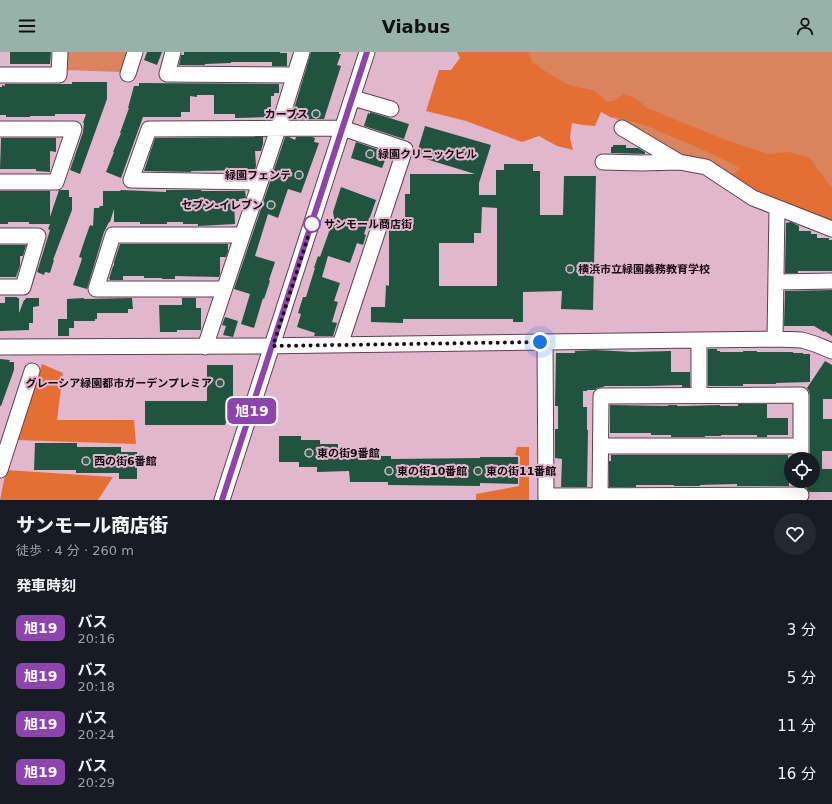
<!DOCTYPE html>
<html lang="ja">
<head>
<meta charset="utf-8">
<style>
  :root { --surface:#171b24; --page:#242831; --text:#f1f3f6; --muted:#9ea1a6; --accent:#97b2a9 }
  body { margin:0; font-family:"DejaVu Sans","Noto Sans JP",sans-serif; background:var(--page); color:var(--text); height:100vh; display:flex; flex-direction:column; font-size:15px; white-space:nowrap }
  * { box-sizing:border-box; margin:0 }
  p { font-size:13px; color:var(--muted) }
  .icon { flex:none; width:22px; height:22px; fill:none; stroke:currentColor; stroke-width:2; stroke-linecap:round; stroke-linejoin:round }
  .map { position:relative; height:448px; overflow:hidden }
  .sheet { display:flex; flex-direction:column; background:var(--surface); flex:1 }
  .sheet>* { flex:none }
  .badge { padding:0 8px; border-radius:6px; font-size:14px; line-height:26px }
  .controls { position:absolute; left:784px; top:400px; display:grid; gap:8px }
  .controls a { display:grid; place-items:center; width:36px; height:36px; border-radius:50%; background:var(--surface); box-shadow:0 4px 16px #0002; font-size:20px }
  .you { position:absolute; width:20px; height:20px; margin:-10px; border:3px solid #fff; border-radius:50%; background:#1a73e8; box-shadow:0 0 0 6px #1a73e833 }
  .map>.badge { position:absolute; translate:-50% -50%; box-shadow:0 0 0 2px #fff }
  h2 { padding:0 16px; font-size:15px; line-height:36px }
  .round { display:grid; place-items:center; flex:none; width:42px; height:42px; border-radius:21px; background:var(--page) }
  .summary { display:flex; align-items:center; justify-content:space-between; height:68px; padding:0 16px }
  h1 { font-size:19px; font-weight:800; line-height:30px }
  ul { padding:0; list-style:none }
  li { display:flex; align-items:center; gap:12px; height:48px; padding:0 16px }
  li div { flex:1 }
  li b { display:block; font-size:15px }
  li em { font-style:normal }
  li .badge { min-width:44px; font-weight:700; text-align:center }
  header { display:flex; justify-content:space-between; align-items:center; height:52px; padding:0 16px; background:var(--accent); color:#111; font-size:18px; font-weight:800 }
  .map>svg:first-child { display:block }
  .green { fill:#d9845d }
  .forest { fill:#e56e33 }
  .building { fill:#215440; fill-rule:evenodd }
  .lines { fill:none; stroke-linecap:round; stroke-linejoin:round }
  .minor-casing { stroke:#603e52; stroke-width:17 }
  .minor { stroke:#fff; stroke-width:15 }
  .line-casing { stroke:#fff; stroke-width:9 }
  .line { stroke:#8e44ad; stroke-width:6 }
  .walk { stroke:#170911; stroke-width:4; stroke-dasharray:0 7.2 }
  .poi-dot { fill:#29624b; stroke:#e1b7ce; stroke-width:1.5 }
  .stop-dot { fill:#fff; stroke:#8e44ad; stroke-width:2 }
  .labels { text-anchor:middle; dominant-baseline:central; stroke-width:4; stroke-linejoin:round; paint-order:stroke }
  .poi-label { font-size:11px; font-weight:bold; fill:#170911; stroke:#e1b7ce; text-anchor:start }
  .stop-label { font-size:11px; font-weight:bold; fill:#170911; stroke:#e1b7ce; text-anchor:start }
</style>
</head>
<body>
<header><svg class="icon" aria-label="menu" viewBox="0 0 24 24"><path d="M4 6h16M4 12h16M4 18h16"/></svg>Viabus<svg class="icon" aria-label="person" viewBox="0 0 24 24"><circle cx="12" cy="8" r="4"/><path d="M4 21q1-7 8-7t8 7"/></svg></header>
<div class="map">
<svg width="832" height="448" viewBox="0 0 832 448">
  <rect width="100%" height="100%" fill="#e1b7ce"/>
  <!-- green -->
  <path class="green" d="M64 0H128L122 20 64 18Z
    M499 0H832V169L756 142 712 109 693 107 679 102 642 82Z"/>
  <!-- forest -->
  <path class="forest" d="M457 0H528L532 10 552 24 572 34 593 38 608 50 616 48 624 42 635 46 647 56 726 88 768 102 789 100 810 106 830 134 832 135V168L756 141 731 123 741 117 710 101 647 74 616 65 612 66 601 60 595 74 583 73 572 71 570 86 573 98 557 94 539 84 522 90 466 69 426 59 439 18H451L460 6Z
    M42 312 63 321 57 368H134L136 392 16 388Z
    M517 395H529V448H476V442L519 434 520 404 515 403Z
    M6 418 113 425 98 448H0Z"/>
  <!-- building -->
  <path class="building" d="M10 0H51L50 12H10Z
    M147 0H162L157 13 144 8Z
    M184 0H280V1H287V14H272V10H231V11L205 12V13H179L181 3H184Z
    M311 0H339V2H341L337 13 341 14 324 67H291Z
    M72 30H107V47L80 122 70 118 83 80 84 71H83L86 62H55V64H30V65H6V63H0V35H2V33L5 34V32H72Z
    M139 31 279 32V41H274V44H271V65L235 66V62H214V43H197V45L190 44V60H181V65H143L121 126 106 120 114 100H113L121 81H120L129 56H128L134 34H139Z
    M370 60 409 72 404 87 364 74 368 61 370 62Z
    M425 74 491 93 479 131V143H496V118H504V112H533V119H540V163H563L564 124H596L593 258 561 257 562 239 523 240V270H513V267H403V271L371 270V255H385L386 233 389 234V178H402V169H405V142H410V122H475L416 104ZM482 155 497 156V234H439V191H474V181H481Z
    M263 85V92L261 99H255L256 114 255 118 191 119V120L144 119 155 86Z
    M285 85H289L295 88 296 85H312L315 86 314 90 319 91 301 141 288 137 278 166 268 162 255 204 275 210 269 228 270 229 264 247 263 246 254 276 241 272 250 242 234 237Z
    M1 86H56V100L50 99V120L36 119V117H0Z
    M356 90 388 101 382 116 351 106Z
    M613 93H626V96H638L645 100V102L611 101V95H613Z
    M341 135 376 148 364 182 366 183 363 193 357 191 350 211 328 204 322 225 340 231 334 249 338 250 332 270 337 271 333 284H314L315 281 297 275 301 262 298 261 303 245H306L315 216H314L318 204 320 205 334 166 333 160Z
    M59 138H69V145H72V158L53 208H54L50 221 45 220 44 223 37 220 50 178 48 177 50 172H29V170H8V172H0V139H50V165Z
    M121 138 166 140V138H201V139H245L246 146H245L239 147V149H234L235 172 198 174V172H183V170H167V172H140V170H114V157L110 170H109L104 180 87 237 73 233 81 210 82 206 79 205 85 187 90 173 93 174 94 156H99L100 154H103V139H120Z
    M791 170 799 174V179H811V182H817V186H829V188H832V219H798V221H785L786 171Z
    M120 192H228V199L226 205H220V222L219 225 175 224V227H162V226H144V224H123V228H110V227H109L113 214H114V210Z
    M0 193H26L23 204H20V214L16 225H0Z
    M832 238V284L825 279 824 280 814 274H784L785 239Z
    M5 245H17V246H19V261L24 248H25L26 246H39V254L33 255V271H29V278L0 279V251H5Z
    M84 246V247L132 246 133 257H128V261H97V267H95V269H74V276H69V284H58V267H67V247Z
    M182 246H196V256H201V278H177V280H160L159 253H182Z
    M225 265 238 269 233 285 223 283 226 274 222 273Z
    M708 297H717V299H720V300H743V299H757V300H793V301H803V302H810V330L776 331V332H743V334H708Z
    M595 298 632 300 671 299V320H690V335H682V333L649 334H604V335L597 336 595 338H587V339H583V355H587V378H588L587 435H561L562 407 555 406V377H558V354H555L556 301H575V299Z
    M0 307 10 308 9 310H14V318L1 354H0Z
    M825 309 832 313V347H823V367H832V399H822V417H832V440H809L807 437V429H813V407H810V343L809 339 807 336Z
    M207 313H233V351L225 373H145V349H207Z
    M738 352H767V366H788V383H767V385H757V383H721V384H705V385H671V383H651V381H610V353L668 354V353H677V354H684L720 353V354H738Z
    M279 384H301V388H320V392H338V404H391V407L480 406V405H518V432L480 431V434L388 433V430H350L349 419 317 420V415H299V410H279Z
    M35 391H77V395H121V400H137V427H119V421H76V418H34Z
    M611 403H788V421H789V434H737V432L700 433V434H674V433H636V435H609V409H611Z"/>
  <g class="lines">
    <!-- minor casing -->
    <g class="minor-casing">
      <path id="minor" d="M173 0 167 22 295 23
        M128 22 135 0
        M0 23H59L60 0
        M353 46 391 57
        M622 76 679 110
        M0 77H74L56 130H0
        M603 110 642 111 679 110 706 115 753 146 832 177
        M260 130 131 128 149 77 342 76 405 97 340 293
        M0 184H38L23 235H0
        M776 230 832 229
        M224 237H96L113 183H242
        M775 287 777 156
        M699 288V343
        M545 290 546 448
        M0 295 257 294 697 288 775 287 802 288 815 292 832 299
        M205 295 278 77 302 0
        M601 394H801
        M0 418 32 319
        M546 444 801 443
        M222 448 367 0
        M600 448 601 344 801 343V407"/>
    </g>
    <!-- minor -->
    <use href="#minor" class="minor"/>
  </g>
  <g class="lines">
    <!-- line casing -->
    <g class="line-casing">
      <path id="line" d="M222 448 367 0"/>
    </g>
    <!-- line -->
    <use href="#line" class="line"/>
    <!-- walk -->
    <path class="walk" d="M312 172 273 294 540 290"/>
  </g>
  <!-- markers -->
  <g class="poi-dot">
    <circle cx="316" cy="62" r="4"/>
    <circle cx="370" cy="102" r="4"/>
    <circle cx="299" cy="123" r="4"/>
    <circle cx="271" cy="153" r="4"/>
    <circle cx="570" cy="217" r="4"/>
    <circle cx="220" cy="331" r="4"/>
    <circle cx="309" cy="401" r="4"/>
    <circle cx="86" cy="409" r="4"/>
    <circle cx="389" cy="419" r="4"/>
    <circle cx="478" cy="419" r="4"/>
  </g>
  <circle class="stop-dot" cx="312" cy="172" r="8"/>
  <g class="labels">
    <!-- poi labels -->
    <g class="poi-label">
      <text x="308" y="62" text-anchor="end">カーブス</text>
      <text x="378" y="102">緑園クリニックビル</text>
      <text x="291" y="123" text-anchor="end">緑園フェンテ</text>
      <text x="263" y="153" text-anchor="end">セブン-イレブン</text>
      <text x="578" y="217">横浜市立緑園義務教育学校</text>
      <text x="212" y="331" text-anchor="end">グレーシア緑園都市ガーデンプレミア</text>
      <text x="317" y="401">東の街9番館</text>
      <text x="94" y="409">西の街6番館</text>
      <text x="397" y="419">東の街10番館</text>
      <text x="486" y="419">東の街11番館</text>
    </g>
    <!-- stop labels -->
    <g class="stop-label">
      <text x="324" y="172">サンモール商店街</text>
    </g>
  </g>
</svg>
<div class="controls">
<a><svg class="icon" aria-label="locate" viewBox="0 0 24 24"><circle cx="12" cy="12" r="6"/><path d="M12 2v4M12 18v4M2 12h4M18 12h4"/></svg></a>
</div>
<div class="you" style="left:540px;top:290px"></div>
<b class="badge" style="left:252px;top:359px;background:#8e44ad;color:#fff">旭19</b>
</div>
<section class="sheet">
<div class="summary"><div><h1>サンモール商店街</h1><p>徒歩 · 4 分 · 260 m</p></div><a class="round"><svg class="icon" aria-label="heart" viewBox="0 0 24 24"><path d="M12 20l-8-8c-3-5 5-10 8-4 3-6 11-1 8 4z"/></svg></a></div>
<h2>発車時刻</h2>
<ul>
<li><span class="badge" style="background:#8e44ad;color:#fff">旭19</span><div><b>バス</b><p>20:16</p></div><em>3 分</em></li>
<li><span class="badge" style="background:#8e44ad;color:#fff">旭19</span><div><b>バス</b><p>20:18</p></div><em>5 分</em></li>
<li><span class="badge" style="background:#8e44ad;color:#fff">旭19</span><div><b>バス</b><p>20:24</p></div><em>11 分</em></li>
<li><span class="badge" style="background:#8e44ad;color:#fff">旭19</span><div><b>バス</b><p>20:29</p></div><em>16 分</em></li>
</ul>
</section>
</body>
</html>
